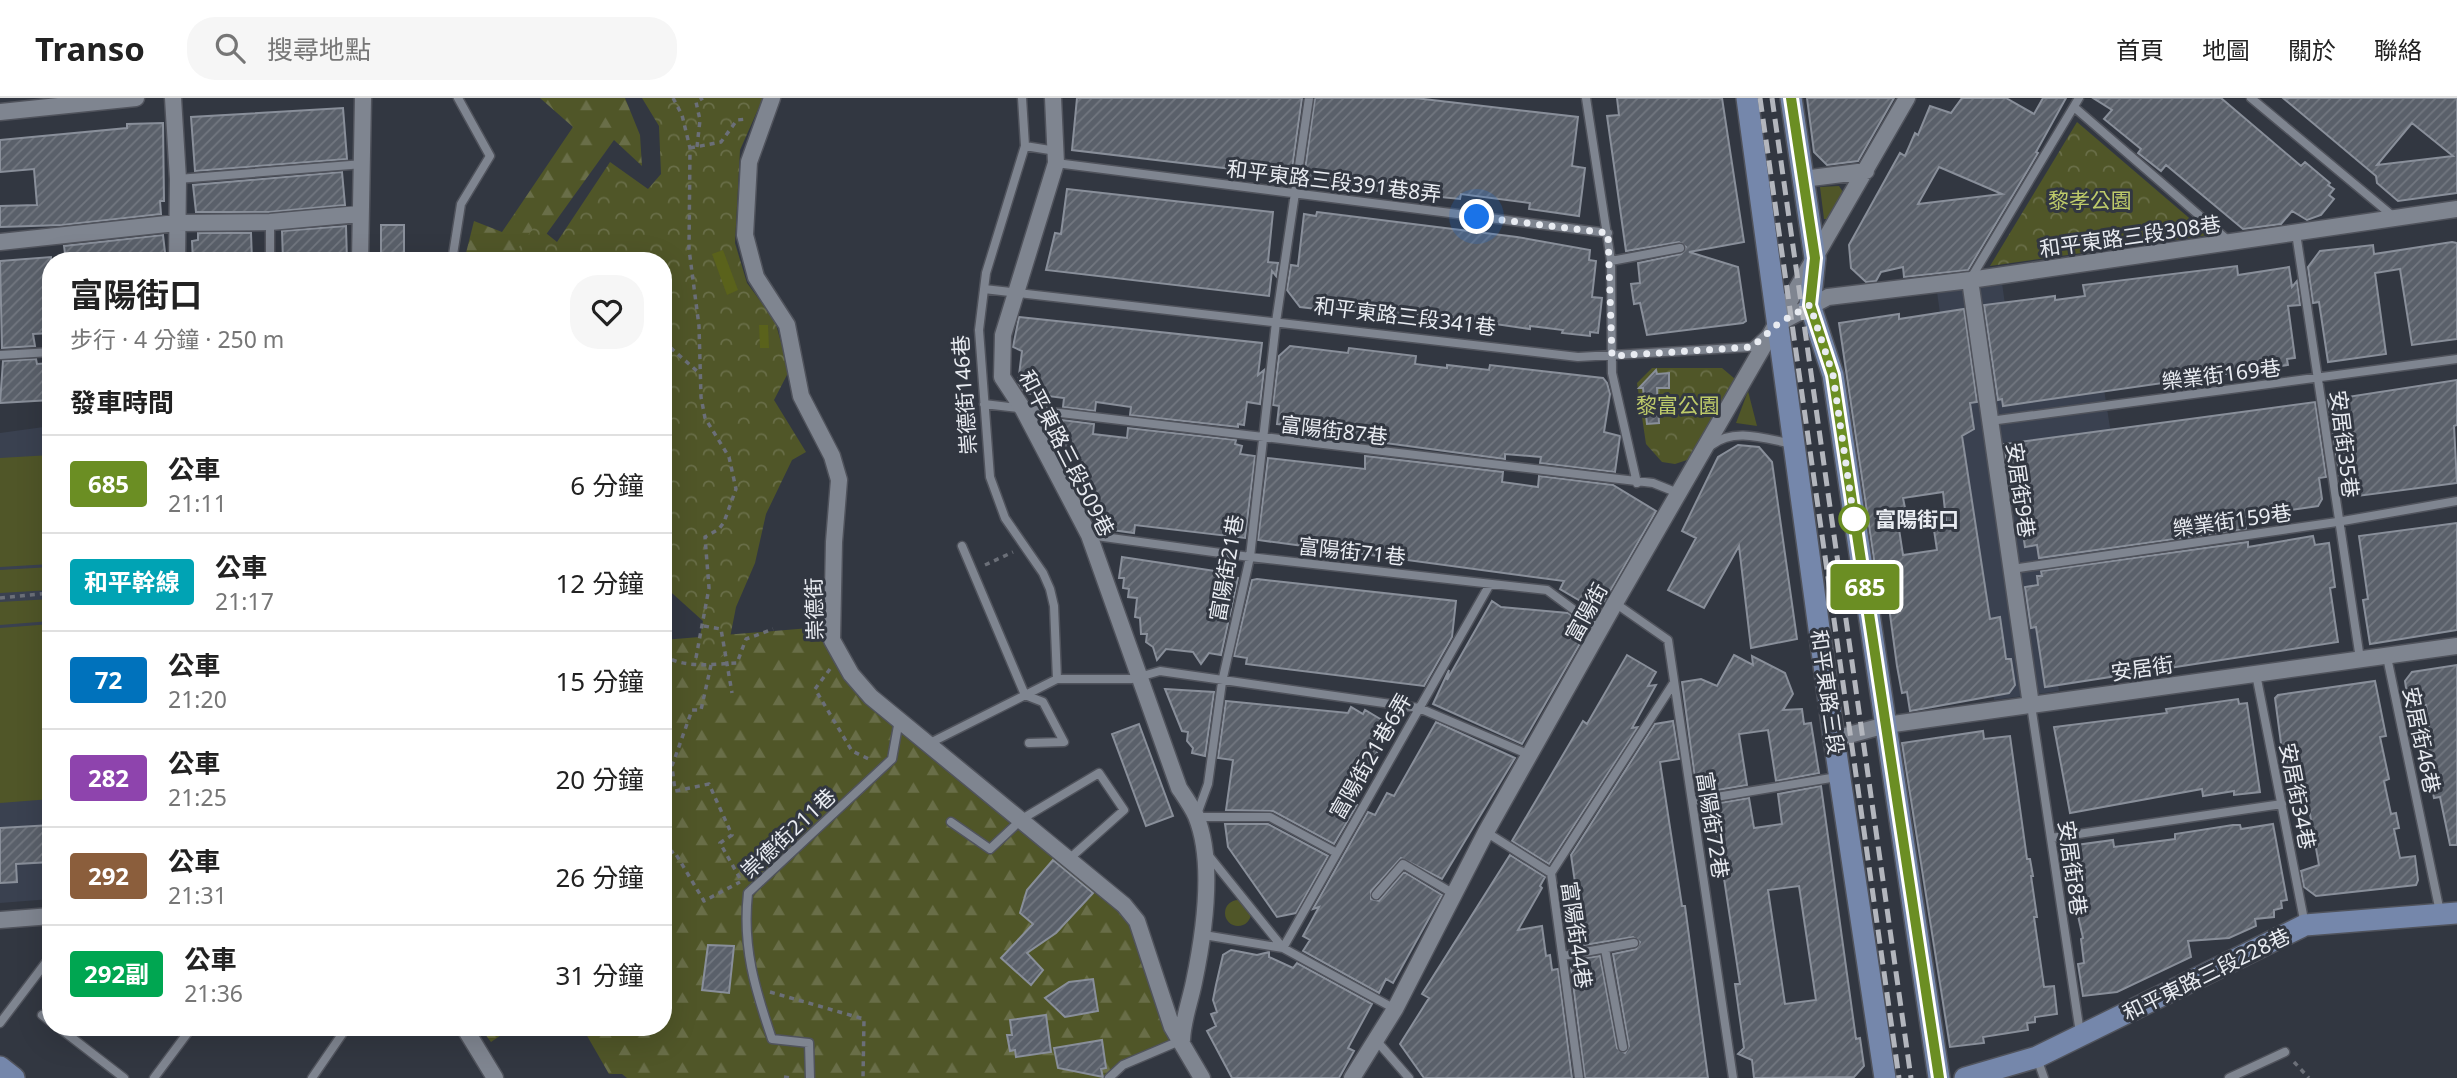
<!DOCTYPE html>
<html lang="zh-TW">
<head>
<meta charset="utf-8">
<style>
  :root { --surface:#fff; --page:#f6f6f6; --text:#222; --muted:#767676; --line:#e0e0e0 }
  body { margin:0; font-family:"Noto Sans","Noto Sans TC",sans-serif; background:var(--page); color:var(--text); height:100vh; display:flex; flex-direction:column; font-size:26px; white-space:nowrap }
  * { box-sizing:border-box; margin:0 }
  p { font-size:23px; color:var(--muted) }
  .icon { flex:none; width:38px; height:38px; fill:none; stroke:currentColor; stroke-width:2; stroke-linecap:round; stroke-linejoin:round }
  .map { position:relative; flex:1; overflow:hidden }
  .details { position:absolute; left:42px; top:154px; width:630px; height:784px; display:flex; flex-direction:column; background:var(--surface); border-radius:28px; box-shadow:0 7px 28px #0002 }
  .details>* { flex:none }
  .badge { padding:0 14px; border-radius:5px; font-size:24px; line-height:46px }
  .you { position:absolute; width:35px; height:35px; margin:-18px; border:5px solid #fff; border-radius:50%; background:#1a73e8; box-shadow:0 0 0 10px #1a73e833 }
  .map>.badge { position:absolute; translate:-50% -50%; box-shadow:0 0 0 4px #fff }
  h2 { padding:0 28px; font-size:26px; line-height:63px }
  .round { display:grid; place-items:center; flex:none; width:74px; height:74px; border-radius:28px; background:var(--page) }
  .summary { display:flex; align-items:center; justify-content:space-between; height:119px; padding:0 28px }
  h1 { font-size:33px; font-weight:700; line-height:52px }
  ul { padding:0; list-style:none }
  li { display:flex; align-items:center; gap:21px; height:98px; padding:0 28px; border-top:2px solid var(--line) }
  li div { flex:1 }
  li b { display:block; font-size:26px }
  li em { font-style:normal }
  li .badge { min-width:77px; font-weight:700; text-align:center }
  header { display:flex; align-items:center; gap:42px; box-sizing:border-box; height:98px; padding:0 35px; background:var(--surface); border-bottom:2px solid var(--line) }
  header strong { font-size:33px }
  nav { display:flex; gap:38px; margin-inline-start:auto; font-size:24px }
  .search { width:490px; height:63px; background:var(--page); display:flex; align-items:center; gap:18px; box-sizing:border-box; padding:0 24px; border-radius:28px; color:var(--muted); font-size:26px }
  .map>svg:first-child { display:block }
  .built { fill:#3a4150 }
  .green { fill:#505628 }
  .forest { fill:url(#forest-firs) }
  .park { fill:url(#park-crowns) }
  .water { fill:#5a621b }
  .building { fill:url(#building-hatch); stroke:#898f9a; stroke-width:2; fill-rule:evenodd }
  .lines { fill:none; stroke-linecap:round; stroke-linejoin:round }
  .lane-casing { stroke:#50535c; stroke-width:11 }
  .street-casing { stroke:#50535c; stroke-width:19 }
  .secondary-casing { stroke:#50535c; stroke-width:24 }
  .path { stroke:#6b6f78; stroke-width:3.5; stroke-dasharray:5 5; stroke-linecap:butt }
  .lane { stroke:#7f8590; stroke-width:8 }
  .street { stroke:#7f8590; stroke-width:16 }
  .secondary { stroke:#7587ab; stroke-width:21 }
  .rail { stroke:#b3b6bd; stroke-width:5; stroke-dasharray:14 7; stroke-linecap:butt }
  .line-casing { stroke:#fff; stroke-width:16 }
  .line { stroke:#6b8e23; stroke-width:10 }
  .walk { stroke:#e8ebf1; stroke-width:7; stroke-dasharray:0 12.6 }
  .stop-dot { fill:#fff; stroke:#6b8e23; stroke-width:3.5 }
  .labels { text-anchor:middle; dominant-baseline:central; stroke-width:6; stroke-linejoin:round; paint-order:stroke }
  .street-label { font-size:21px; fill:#e8ebf1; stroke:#323741 }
  .park-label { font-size:21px; fill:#becb6a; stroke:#323741 }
  .stop-label { font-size:21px; font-weight:bold; fill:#e8ebf1; stroke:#323741; text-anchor:start }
</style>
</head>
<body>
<header>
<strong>Transo</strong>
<div class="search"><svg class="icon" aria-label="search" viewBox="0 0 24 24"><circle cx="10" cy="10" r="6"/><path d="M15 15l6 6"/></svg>搜尋地點</div>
<nav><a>首頁</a><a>地圖</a><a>關於</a><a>聯絡</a></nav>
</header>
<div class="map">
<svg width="2457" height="980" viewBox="0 0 2457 980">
  <defs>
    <pattern id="forest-firs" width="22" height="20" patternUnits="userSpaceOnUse" patternTransform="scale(1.75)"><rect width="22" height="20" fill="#505628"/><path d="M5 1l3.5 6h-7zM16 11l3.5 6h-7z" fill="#696e48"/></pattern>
    <pattern id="park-crowns" width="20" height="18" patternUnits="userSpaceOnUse" patternTransform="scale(1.75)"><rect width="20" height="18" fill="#505628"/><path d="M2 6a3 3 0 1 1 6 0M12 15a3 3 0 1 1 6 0" fill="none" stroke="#696e48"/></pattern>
    <pattern id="building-hatch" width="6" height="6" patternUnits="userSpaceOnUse" patternTransform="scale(1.75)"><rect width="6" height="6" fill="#5a606a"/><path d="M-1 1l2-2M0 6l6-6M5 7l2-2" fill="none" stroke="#727780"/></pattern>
  </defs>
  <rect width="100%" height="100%" fill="#323741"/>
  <!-- built -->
  <path class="built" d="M2002 185 2016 284 2101 272 2136 496 2048 509 2059 593 1994 602 1937 194Z
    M51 328V801L0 805V335Z"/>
  <!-- green -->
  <path class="green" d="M1839 88 1843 94 1829 121H1824L1820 89Z
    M1748 293 1757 328 1736 325Z
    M51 357V466L0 469V360Z
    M51 469V492L0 495V472Z
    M51 501V523L0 527V504Z
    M51 526V701L0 705V530Z
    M1225 815a13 13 0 1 1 26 0a13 13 0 1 1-26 0Z"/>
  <!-- forest -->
  <path class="forest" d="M540 0H625L640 37 642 68 614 42 527 163H464L474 123 502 134 573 29Z
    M822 529 870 603 1134 824 1177 939 1107 980H627L622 976H609L582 929H663V542Z
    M483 929H513L491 944 481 931Z"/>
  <!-- park -->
  <path class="park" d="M642 0H763L740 52 735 145 747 185 775 223 789 273 774 302 806 354 792 362 766 416 755 465 736 509 727 555 712 565 695 563 703 523 663 487V163H508L536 127 557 144 610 64 648 91 661 76 659 28Z
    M2077 24 2209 137 1990 168Z
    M1652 270H1722L1735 281 1690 361 1675 366 1662 364 1646 346 1637 285Z"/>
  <!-- water -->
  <path class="water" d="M723 152 738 192 727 197 712 156Z
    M759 227H768L769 250H760Z"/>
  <!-- building -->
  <path class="building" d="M1077 0H1302L1291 78 1072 52Z
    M1315 0H1415L1578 19 1572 68 1585 70 1579 118 1529 111 1530 105 1461 96 1460 101 1321 87V82L1304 79Z
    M1617 0H1722L1744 144 1689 154 1738 169 1746 223 1743 225 1647 237 1640 205 1634 206 1631 186 1640 185 1638 165 1681 156 1686 149 1679 144 1626 153 1607 18 1619 17Z
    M1807 0H1894L1858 63 1827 67 1814 54Z
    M1962 0H2006L2034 16 2043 0H2066L2036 54 2038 55 1968 172 1904 179 1903 169 1881 174 1876 183 1866 184 1851 170 1849 147 1900 55 1905 58 1915 35 1918 37 1930 8 1951 15ZM1939 69 2002 96 1918 106Z
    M2093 0H2221L2301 68 2305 64 2330 85 2328 87 2334 91 2329 97 2334 101 2321 117 2307 122 2292 113 2281 126 2243 131 2166 67 2161 73 2138 55 2141 51 2104 21 2112 12Z
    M2283 0H2457V95L2398 103 2377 85 2376 78ZM2412 25 2453 58 2377 67Z
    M343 10 347 61 195 73 191 19Z
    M163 25 164 103H160L161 116 62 127 0 129V108L37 107 34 71 0 74V42L127 30V26Z
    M342 74 345 107 269 114H196L193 87Z
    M1067 91 1273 114 1268 164 1278 165 1276 178 1272 173 1269 198 1046 172 1055 135 1061 136Z
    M1317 114 1517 139 1590 152 1589 162 1596 163 1592 199 1602 200 1598 235 1590 234V238L1562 235 1563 232 1530 228V231L1441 218 1402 215 1401 221 1300 209 1287 192 1291 167 1298 168 1304 116 1316 118Z
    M381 127H404V163H381Z
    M346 128 347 163H283L282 133Z
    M198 135H251L252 163H193L192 143 198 142Z
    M163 137 166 163H66L64 148Z
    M2452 144 2457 145V241L2412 247 2400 171 2375 175 2386 256 2328 264 2319 204 2313 205 2308 169 2320 153 2373 147 2374 156Z
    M51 159V235L33 236 35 248 2 250 0 163Z
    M2237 168 2238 177 2289 169 2292 189 2297 183 2300 207 2288 208 2295 260 2287 261 2288 267 2003 308 2002 301 1998 302 1984 207 2055 198V202L2085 198 2083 187Z
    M1964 211 1977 304 1970 305 1974 331 1962 338 1990 521 2000 519 2006 561H2011L2015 587 2009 595 1910 613 1907 594 1902 595 1897 568 1887 494 1879 495 1839 225 1899 216V221ZM1943 394 1947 431 1934 432 1937 452 1903 457 1896 412 1905 410 1903 400Z
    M1019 219 1262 245 1258 277 1264 272 1260 306 1247 304 1244 327 1238 326V329L1130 317 1131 309 1096 304 1095 313 1063 309 1064 300 1025 295 1018 285 1022 253 1013 249Z
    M1290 248 1348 255 1349 250 1416 258 1415 266 1447 270V267L1489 272 1490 267 1603 280 1607 285 1610 296 1604 334 1620 338 1615 374 1540 365 1541 359 1505 356V361L1288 332 1289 327 1277 326 1279 308 1273 307 1279 258Z
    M36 261 37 266 51 265V302L0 305 3 263Z
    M1656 272 1657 276 1669 275V290H1657L1659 325 1647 326 1643 290H1639Z
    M2457 282V327L2454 328 2457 385 2350 399 2346 366 2339 376 2328 302Z
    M2315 304 2326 379 2319 380 2322 401 2318 408 2244 419 2246 431 2039 460 2037 447 2025 449 2017 395 2011 394 2004 346Z
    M1062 322 1094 326 1093 336 1127 340 1128 330 1236 342 1235 346 1242 348 1240 356 1255 358 1245 440 1135 427 1134 435 1098 430 1088 401 1084 400 1085 394H1081L1084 372 1080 371 1081 361 1068 359 1060 340Z
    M1738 347 1759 349 1772 364 1797 541 1751 550 1739 448 1704 510 1668 492 1696 440 1682 433 1718 359Z
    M1365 358 1503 374 1502 384 1538 389 1539 378 1613 387 1656 413 1601 509 1594 511 1560 491 1564 483 1258 442 1268 360 1365 371Z
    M2457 425V532L2370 546 2363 502 2368 501 2359 438Z
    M2313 438 2315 447 2329 445 2335 489 2330 490 2338 544 2045 589 2036 529 2031 530 2025 489 2038 487 2037 478H2042L2041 473 2248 444V449Z
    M1122 459 1215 473 1223 475V479L1238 480 1221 557 1209 555 1201 566 1193 554 1166 551 1157 562 1153 549 1146 544 1147 536H1141L1140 520 1135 519 1137 500 1128 499 1129 491 1123 490 1124 480H1119Z
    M1257 481 1456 503 1452 539 1424 588 1246 566 1247 560 1234 558 1252 482Z
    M1492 503 1501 509 1568 515 1584 527 1586 535 1522 646 1433 606 1449 572 1447 582Z
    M1627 557 1656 574 1648 588 1656 587 1632 630 1638 629 1549 766 1512 743 1583 623 1587 626Z
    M1734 557 1753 567 1752 558 1785 575 1793 596 1783 612 1802 611 1804 626 1811 625 1819 675 1776 683 1768 632 1739 636 1747 687 1706 694 1705 687 1696 688 1682 584 1701 581 1717 588Z
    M2457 567V747H2450L2440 699 2434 700 2424 652 2432 650 2426 607 2409 610 2405 583 2412 574Z
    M2375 583 2386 638 2380 639 2389 681 2384 683 2391 716 2396 715 2399 730 2394 731 2400 760 2415 758 2418 782 2416 787 2316 798 2304 789 2301 773 2319 767 2305 688 2292 691 2291 682 2286 683 2275 600 2278 597Z
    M1165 591 1214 594 1205 658 1192 655 1193 650 1187 643 1188 634 1182 633Z
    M2238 601 2239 606 2247 605 2260 694 2234 697V693L2203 698 2202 691 2070 715 2054 629 2167 615 2166 611Z
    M1226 603 1348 615 1351 609 1363 616 1365 612 1387 625 1375 647 1380 649 1349 703 1357 707 1334 746 1273 713 1226 712 1233 662 1218 660Z
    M1673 623 1679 661 1660 664 1682 808H1685L1708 980H1585L1571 870 1587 867 1586 860 1600 858 1617 950 1625 955 1629 948 1613 856 1636 851 1640 844 1633 839 1584 847 1571 757 1655 626Z
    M1436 624 1515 660 1442 781 1401 760 1371 793V801L1379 803 1404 774 1442 797 1393 885 1386 881 1379 895 1303 853 1310 842 1303 838 1319 809 1313 811 1368 714 1375 717 1387 695 1394 698Z
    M1139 626 1173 718 1146 728 1112 636Z
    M1983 633 1984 641 2010 638 2027 761H2030L2033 778H2031L2037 819H2034L2044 889 2054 888 2057 916 2035 919V924L2027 925 2028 932 1983 939 1984 945 1950 949 1902 645Z
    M1821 688 1856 941 1860 940 1864 968 1854 979 1754 980 1752 962 1738 956 1744 950 1735 886H1740L1717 734 1713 735 1708 707 1749 700 1754 730 1782 726 1778 696ZM1799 788 1816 902 1785 906 1768 792Z
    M1225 726H1268L1328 758 1296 815 1277 819 1228 749Z
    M2273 726 2287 802 2281 803 2282 810 2274 812V819L2255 821 2256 828 2229 840 2188 843 2191 859 2117 894 2083 898 2078 866 2084 865 2081 841 2083 840 2064 755 2069 748 2113 742 2114 749 2175 741V736L2233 727H2240L2241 731Z
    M51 727V764L16 766 17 784 0 785V730Z
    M1510 757 1545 779 1540 788 1542 790 1518 832 1542 828 1546 858 1550 857 1552 872 1558 871 1572 980H1424L1400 946 1429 900 1422 896Z
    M1053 762 1093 795 1056 835 1027 855 1043 872 1031 887 1001 860 1033 826 1020 815 1027 792Z
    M708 847 734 848 729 895 702 892Z
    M1231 852 1257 857 1269 854V859L1293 870 1297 865 1372 906 1348 950 1354 953 1339 980H1232L1207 933 1216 928 1211 916 1217 914 1213 902 1216 887 1223 857Z
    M1093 881 1098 913 1065 919 1045 900 1069 884Z
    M1046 917 1051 954 1016 959 1015 952 1010 953 1007 937H1012L1010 922Z
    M1102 942 1106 970 1101 971 1103 979 1058 970 1054 950Z"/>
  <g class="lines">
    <!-- lane casing -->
    <g class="lane-casing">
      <path id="lane" d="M1022 0 1025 48 986 175 979 232 990 379 1005 420 1043 475 1050 491 1054 508 1057 581
        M1309 0 1276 224 1250 459 1222 584 1208 686 1196 719H1270L1335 754
        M1586 0 1611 163 1612 275 1637 385
        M2251 0 2394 119
        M2074 9 2230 144
        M1025 48 1056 53
        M1056 65 1608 135
        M178 81 363 66
        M270 124V163
        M2296 135 2360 561
        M452 163 461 106 490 58 458 0
        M1611 163 1680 150
        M1971 180 2079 0
        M984 191 1578 259 1752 249 1764 238
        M0 257 51 254
        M984 306 1653 385 1678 395
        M1990 323 2457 261
        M1712 347C1734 329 1766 341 1793 346
        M1089 437 1250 459 1547 492 1600 531
        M962 448 1025 597 1043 604 1064 644 1029 645
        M2012 471 2337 424 2457 403
        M1615 505 1668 542 1733 980
        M2387 559 2440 814
        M2256 576 2305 827
        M2031 607 2080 935
        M930 645 1057 581H1132L1160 573 1419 610 1530 657
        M1692 703 1837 679
        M951 724 990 751 1022 721 1099 675 1124 712 1069 761
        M1486 734 1551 775 1579 980
        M2051 740 2282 706
        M1209 758 1283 850 1395 911
        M1551 775 1673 586
        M1376 797 1403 766 1454 796
        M1204 837 1283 850 1490 486
        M1605 851 1623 949
        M1563 858 1634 845
        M42 917 51 924
        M0 925 50 859
        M58 929 124 980
        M1375 941 1409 980
        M2037 960 2044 980
        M154 980 192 929
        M312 980 347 929
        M810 980 809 945 772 941C755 891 742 849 748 795L892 661 899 622
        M1109 980 1123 967 1182 942
        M2229 980 2285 954"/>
    </g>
    <!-- street casing -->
    <g class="street-casing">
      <path id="street" d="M173 0 178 81 177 163
        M772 0 749 64 745 137 756 179 787 227 801 298 832 358 839 382 834 444 832 542 851 576 871 599 1124 807 1137 823 1172 929 1202 980
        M1053 0 1056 65 1003 237 1002 279 1023 311 1089 437 1179 690C1185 699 1192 709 1196 718 1215 764 1204 836 1194 884 1190 904 1183 921 1182 942
        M0 14 136 0
        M1803 81 1866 73
        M0 144 176 125 270 124 359 116
        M360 163 363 0
        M1970 182 2031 607
        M1779 225 1828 199 1970 182 2457 111
        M1834 641 1886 627 2457 548
        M0 822 51 818
        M464 929 495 980
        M1352 980 1395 911 1486 734 1615 505 1907 0"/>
    </g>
    <!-- secondary casing -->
    <g class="secondary-casing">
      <path id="secondary" d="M1747 0 1834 641 1885 980
        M1791 0 1815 160 1810 207 1833 277 1939 980
        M0 969 14 980
        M1965 980 2037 959 2305 827 2457 815"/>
    </g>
    <!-- path -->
    <path class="path" d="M673 0 682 17 690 50 689 151 699 228 701 299 705 320 729 359 736 391 724 424 719 431 705 439 709 490 695 565
      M697 49 700 22 696 4 703 0
      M690 50 721 44 737 22 747 21
      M663 243 698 274
      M985 467 1013 454
      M0 500 51 495
      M704 528 721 531 732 595
      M663 557C684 571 713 566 737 565L746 541 773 531
      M711 567 701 612H692L672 668 675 693 709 686 732 737 720 745 742 784
      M830 571 815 591 852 653 871 662
      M663 751 667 757 674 753 704 803 740 784
      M770 894 864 921 863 980
      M2294 964 2309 980
      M784 979 790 980"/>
    <!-- lane -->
    <use href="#lane" class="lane"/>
    <!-- street -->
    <use href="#street" class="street"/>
    <!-- secondary -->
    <use href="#secondary" class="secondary"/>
    <!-- rail -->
    <path class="rail" d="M1760 0 1899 980
      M1772 0 1911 980"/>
  </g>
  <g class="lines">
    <!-- line casing -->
    <g class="line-casing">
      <path id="line" d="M1791 0 1815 160 1810 207 1833 277 1939 980"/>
    </g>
    <!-- line -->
    <use href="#line" class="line"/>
    <!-- walk -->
    <path class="walk" d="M1477 119 1608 135 1612 258 1752 249 1779 225 1810 207 1833 277 1854 421"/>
  </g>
  <!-- markers -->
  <circle class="stop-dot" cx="1854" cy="421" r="14"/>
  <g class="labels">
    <!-- street labels -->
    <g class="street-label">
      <text transform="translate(1334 83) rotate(7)">和平東路三段391巷8弄</text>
      <text transform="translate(2130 138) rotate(-8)">和平東路三段308巷</text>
      <text transform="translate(1405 218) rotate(7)">和平東路三段341巷</text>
      <text transform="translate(2221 276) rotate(-7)">樂業街169巷</text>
      <text transform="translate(964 297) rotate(-94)">崇德街146巷</text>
      <text transform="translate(1334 332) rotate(7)">富陽街87巷</text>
      <text transform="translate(2345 346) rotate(83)">安居街35巷</text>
      <text transform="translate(1067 355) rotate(63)">和平東路三段509巷</text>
      <text transform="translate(2021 392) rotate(82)">安居街9巷</text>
      <text transform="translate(2232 422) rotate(-8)">樂業街159巷</text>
      <text transform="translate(1352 453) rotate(6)">富陽街71巷</text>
      <text transform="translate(1226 470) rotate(-80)">富陽街21巷</text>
      <text transform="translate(814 511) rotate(-92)">崇德街</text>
      <text transform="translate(1586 514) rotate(-61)">富陽街</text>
      <text transform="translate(2142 570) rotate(-8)">安居街</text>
      <text transform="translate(1828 594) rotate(82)">和平東路三段</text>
      <text transform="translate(2422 642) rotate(78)">安居街46巷</text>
      <text transform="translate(1370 658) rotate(-60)">富陽街21巷6弄</text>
      <text transform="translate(2298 698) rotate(79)">安居街34巷</text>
      <text transform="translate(1713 727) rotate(81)">富陽街72巷</text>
      <text transform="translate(788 735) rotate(-43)">崇德街211巷</text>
      <text transform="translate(2073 770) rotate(82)">安居街8巷</text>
      <text transform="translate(1577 837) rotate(82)">富陽街44巷</text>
      <text transform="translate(2206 876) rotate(-26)">和平東路三段228巷</text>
    </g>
    <!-- park labels -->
    <g class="park-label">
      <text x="2090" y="102">黎孝公園</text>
      <text x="1678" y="307">黎富公園</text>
    </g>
    <!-- stop labels -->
    <g class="stop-label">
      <text x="1875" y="421">富陽街口</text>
    </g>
  </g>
</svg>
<div class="you" style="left:1477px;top:119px"></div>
<b class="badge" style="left:1865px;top:489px;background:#6b8e23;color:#fff">685</b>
<section class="details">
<div class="summary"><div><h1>富陽街口</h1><p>步行 · 4 分鐘 · 250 m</p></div><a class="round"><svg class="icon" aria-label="heart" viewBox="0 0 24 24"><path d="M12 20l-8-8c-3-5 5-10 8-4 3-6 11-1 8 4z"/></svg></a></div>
<h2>發車時間</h2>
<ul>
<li><span class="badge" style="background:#6b8e23;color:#fff">685</span><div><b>公車</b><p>21:11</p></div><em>6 分鐘</em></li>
<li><span class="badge" style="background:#00a3b4;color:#fff">和平幹線</span><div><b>公車</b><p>21:17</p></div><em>12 分鐘</em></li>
<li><span class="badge" style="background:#0072bc;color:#fff">72</span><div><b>公車</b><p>21:20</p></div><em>15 分鐘</em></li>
<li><span class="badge" style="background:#8e44ad;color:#fff">282</span><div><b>公車</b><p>21:25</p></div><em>20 分鐘</em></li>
<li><span class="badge" style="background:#8b5e3c;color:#fff">292</span><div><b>公車</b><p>21:31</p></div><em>26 分鐘</em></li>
<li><span class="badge" style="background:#00a651;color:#fff">292副</span><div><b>公車</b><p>21:36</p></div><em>31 分鐘</em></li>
</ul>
</section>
</div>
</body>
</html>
